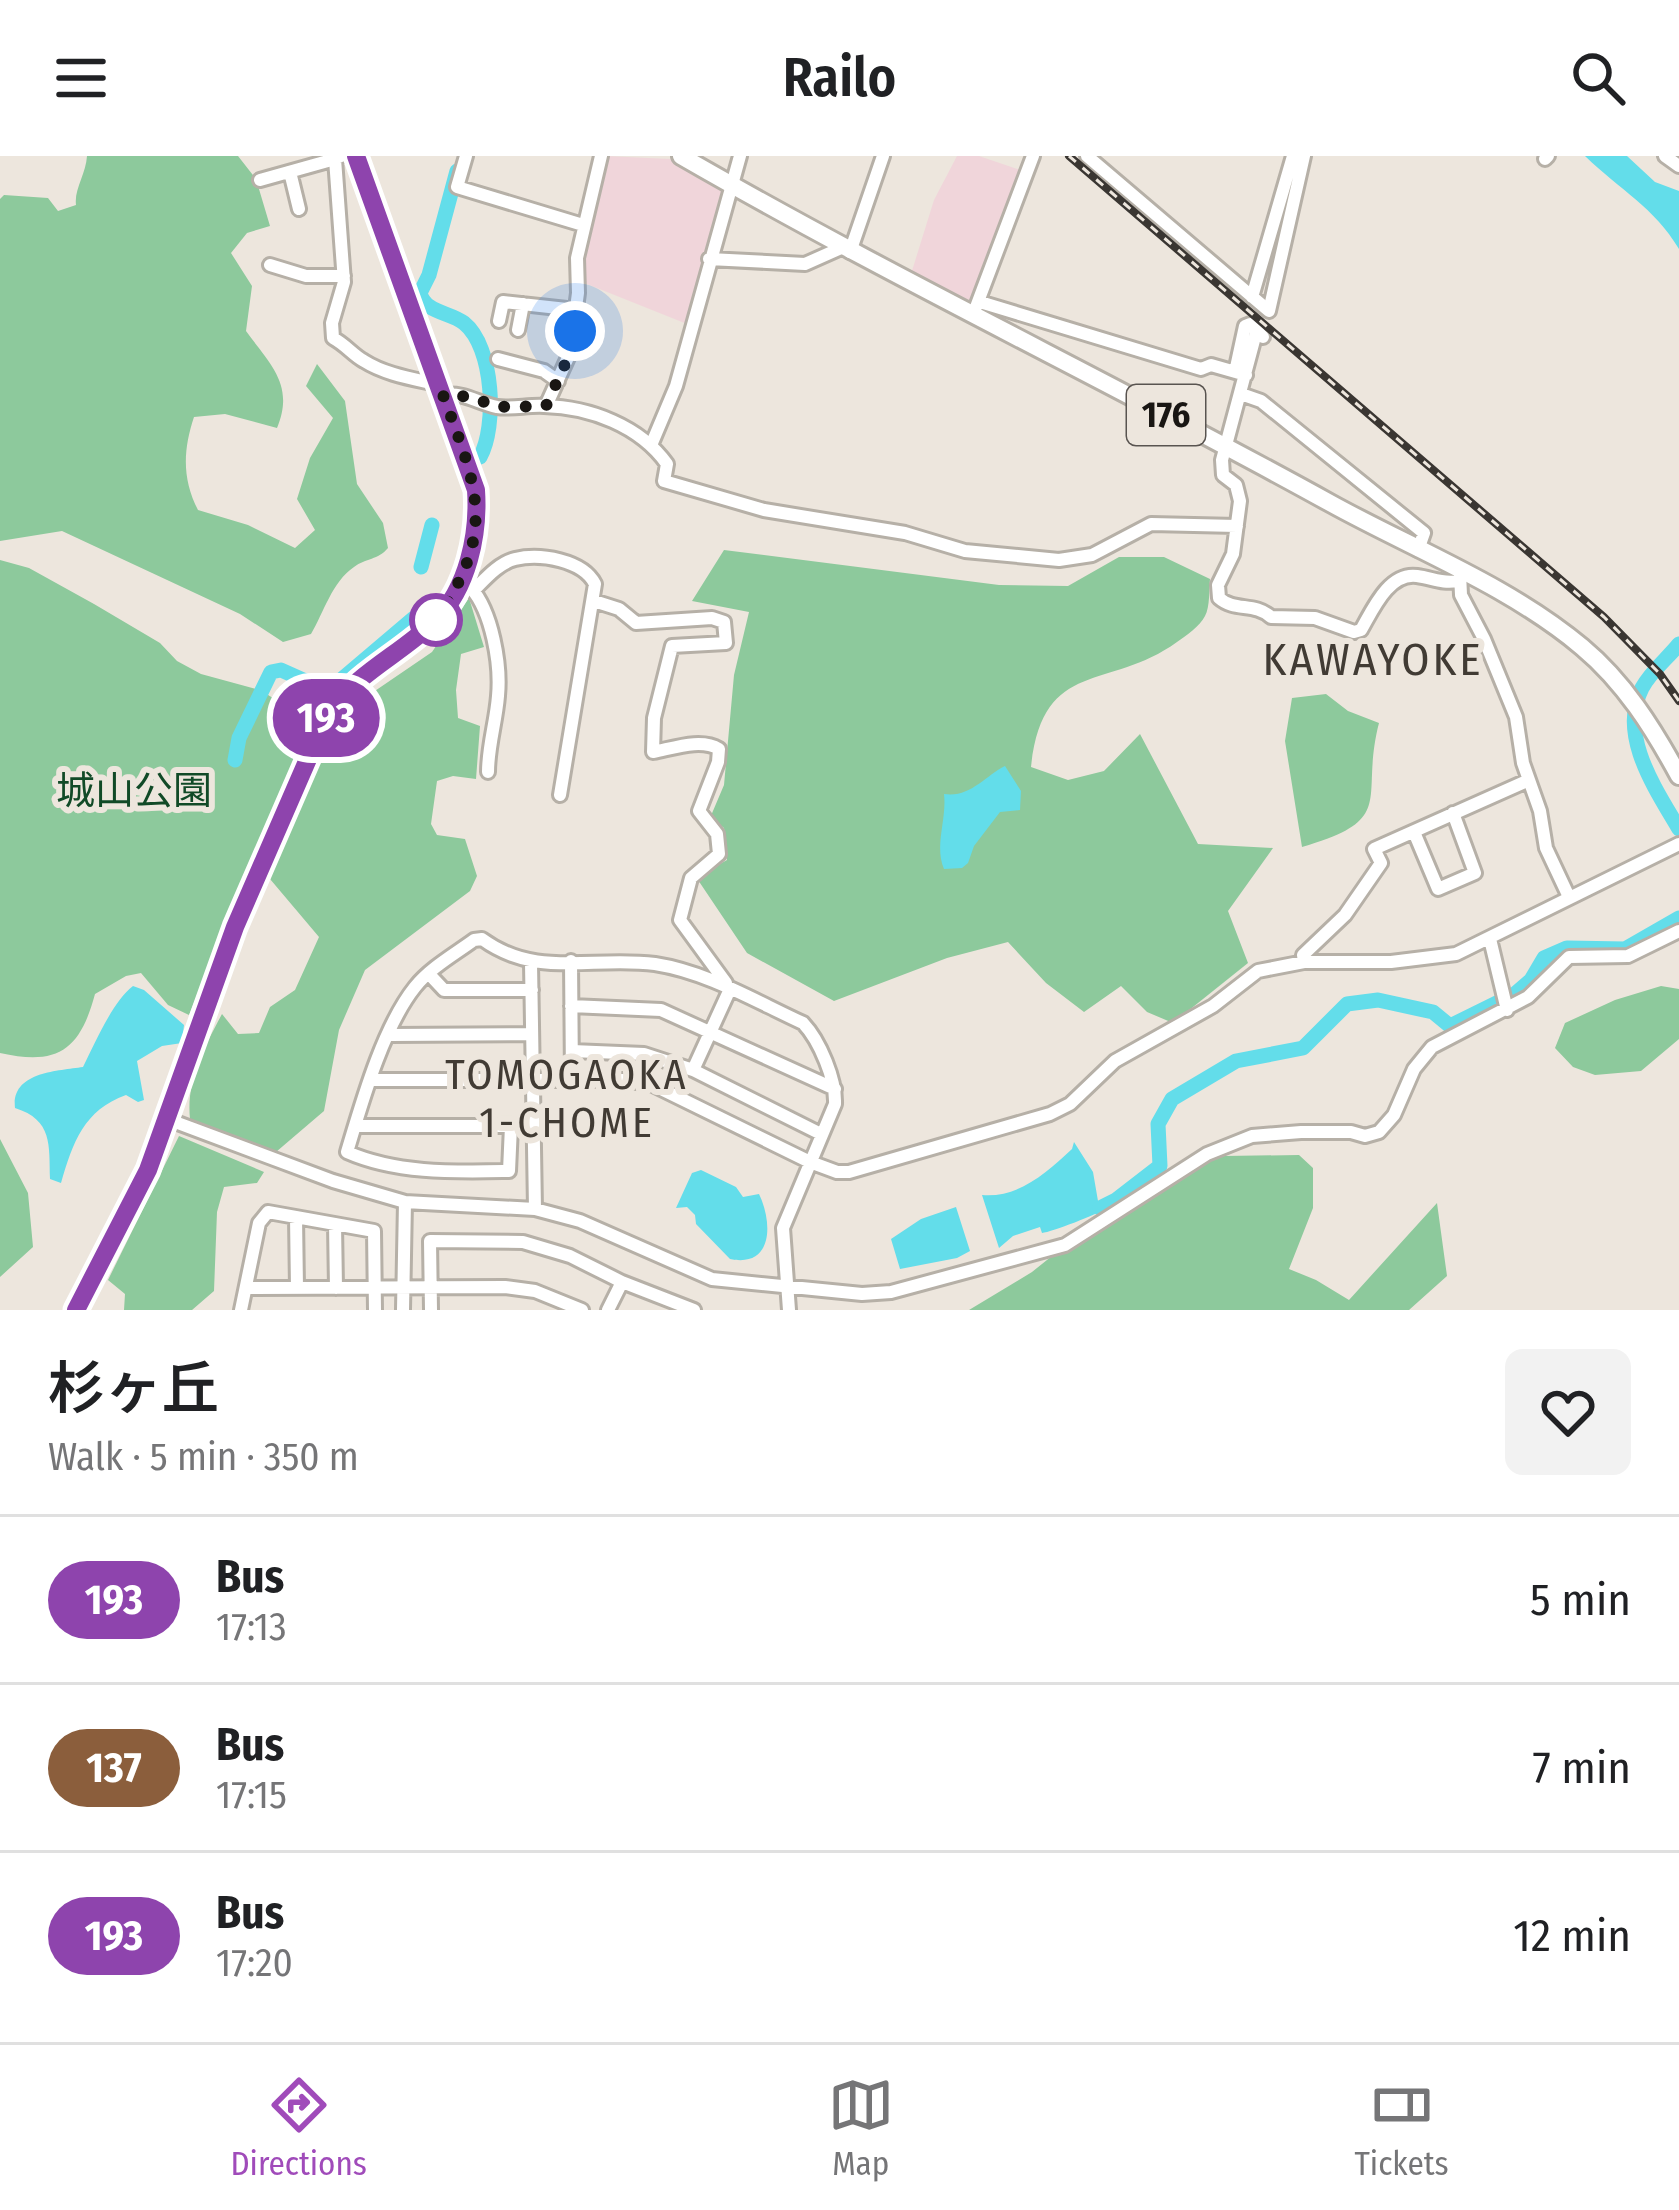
<!DOCTYPE html>
<html lang="en">
<head>
<meta charset="utf-8">
<style>
  :root { --surface:#fff; --page:#f2f2f2; --text:#202124; --muted:#757577; --line:#e0e0e0; --accent:#a04bba }
  body { margin:0; font-family:"Fira Sans Condensed","Noto Sans JP",sans-serif; background:var(--page); color:var(--text); height:100vh; display:flex; flex-direction:column; font-size:45px; white-space:nowrap }
  * { box-sizing:border-box; margin:0 }
  p { font-size:39px; color:var(--muted) }
  .icon { flex:none; width:66px; height:66px; fill:none; stroke:currentColor; stroke-width:2; stroke-linecap:round; stroke-linejoin:round }
  .map { position:relative; height:1154px; overflow:hidden }
  .panel { display:flex; flex-direction:column; background:var(--surface); flex:1 }
  .panel>* { flex:none }
  .badge { padding:0 24px; border-radius:39px; font-size:42px; line-height:78px }
  .you { position:absolute; width:60px; height:60px; margin:-30px; border:9px solid #fff; border-radius:50%; background:#1a73e8; box-shadow:0 0 0 18px #1a73e833 }
  .map>.badge { position:absolute; translate:-50% -50%; box-shadow:0 0 0 6px #fff }
  .round { display:grid; place-items:center; flex:none; width:126px; height:126px; border-radius:18px; background:var(--page) }
  .summary { display:flex; align-items:center; justify-content:space-between; height:204px; padding:0 48px }
  h1 { font-size:57px; font-weight:600; line-height:90px }
  ul { padding:0; list-style:none }
  li { display:flex; align-items:center; gap:36px; height:168px; padding:0 48px; border-top:3px solid var(--line) }
  li div { flex:1 }
  li b { display:block; font-size:45px }
  li em { font-style:normal }
  li .badge { min-width:132px; font-weight:700; text-align:center }
  header { display:flex; justify-content:space-between; align-items:center; height:156px; padding:0 48px; background:var(--surface); font-size:54px; font-weight:600 }
  .tabs { display:flex; justify-content:space-around; align-items:center; height:168px; border-top:3px solid var(--line); background:var(--surface); font-size:33px; color:var(--muted) }
  .tabs a { display:grid; justify-items:center; gap:6px }
  .tabs .selected { color:var(--accent) }
  .map>svg:first-child { display:block }
  .commercial { fill:#f0d5da }
  .green { fill:#8dc99c }
  .water { fill:#63ddea }
  .lines { fill:none; stroke-linecap:round; stroke-linejoin:round }
  .river { stroke:#63ddea; stroke-width:15 }
  .minor-casing { stroke:#b6b0a7; stroke-width:18 }
  .major-casing { stroke:#b6b0a7; stroke-width:21 }
  .highway-casing { stroke:#b6b0a7; stroke-width:22 }
  .minor { stroke:#fff; stroke-width:12 }
  .major { stroke:#fff; stroke-width:15 }
  .highway { stroke:#fff; stroke-width:16 }
  .rail-casing { stroke:#3a3632; stroke-width:8 }
  .rail { stroke:#ede6dd; stroke-width:3; stroke-dasharray:9; stroke-linecap:butt }
  .line-casing { stroke:#fff; stroke-width:27 }
  .line { stroke:#8e44ad; stroke-width:18 }
  .walk { stroke:#191613; stroke-width:12; stroke-dasharray:0 21.6 }
  .stop-dot { fill:#fff; stroke:#8e44ad; stroke-width:6 }
  .labels { text-anchor:middle; dominant-baseline:central; stroke-width:12; stroke-linejoin:round; paint-order:stroke }
  .shield { fill:#ede6dd; stroke:#595450; stroke-width:3 }
  .shield-label { font-size:36px; font-weight:bold; fill:#191613 }
  .park-label { font-size:39px; fill:#114a27; stroke:#ede6dd }
  .neighbourhood-label { font-size:42px; letter-spacing:3px; fill:#413b34; stroke:#ede6dd }
  .quarter-label { font-size:45px; letter-spacing:3px; fill:#413b34; stroke:#ede6dd }
</style>
</head>
<body>
<header><svg class="icon" aria-label="menu" viewBox="0 0 24 24"><path d="M4 6h16M4 12h16M4 18h16"/></svg>Railo<svg class="icon" aria-label="search" viewBox="0 0 24 24"><circle cx="10" cy="10" r="6"/><path d="M15 15l6 6"/></svg></header>
<div class="map">
<svg width="1679" height="1154" viewBox="0 0 1679 1154">
  <rect width="100%" height="100%" fill="#ede6dd"/>
  <!-- commercial -->
  <path class="commercial" d="M605 0 670 3 720 31 722 39 701 108V131L687 168 582 126V99Z
    M957 0H979L1023 15 976 144 969 149 911 118 934 44Z"/>
  <!-- green -->
  <path class="green" d="M87 0H238L256 23 270 70 247 77 231 97 252 130 246 175C270 208 295 229 277 272L225 258 194 261C183 294 182 323 198 354L248 369 295 392 315 374 297 343 310 302 333 262 306 230 317 208 345 245 357 328 383 367 388 392C378 404 366 402 354 411 332 426 324 456 311 478L283 486 240 458 62 375 0 385V43L4 39 48 42 58 55 76 49C74 33 86 18 87 0Z
    M724 394 999 429 1068 430 1119 401H1164L1210 423C1209 433 1210 451 1205 460 1200 470 1186 480 1177 486 1108 536 1043 501 1031 611L1068 624 1104 615 1140 578 1198 688 1273 692 1228 755 1248 807 1173 867 1147 856 1121 830 1084 856 1046 827 1008 786 947 802 834 845 747 797 696 721 727 704 724 672 710 662 724 629 734 519 749 456 692 445Z
    M0 404 29 412 94 448 160 487 177 505 201 518 260 534 310 565 189 859 168 849 141 817 126 820 95 838C80 894 58 910 0 897Z
    M469 442 484 491 461 498 456 534 458 562 480 570 476 623 453 620 437 625 431 668 437 679 465 683 477 720 470 735 365 814 339 874 324 955 276 996 190 963C186 924 204 892 222 858L238 878 259 877 270 851 295 834 319 781 270 723 327 585 347 554 432 496Z
    M1326 538 1348 555 1379 567C1359 644 1399 663 1302 691L1285 585 1292 542Z
    M1661 830 1679 833V883L1641 915 1595 919 1573 911 1555 892 1565 867 1615 844Z
    M179 980 264 1016 257 1027 224 1031 217 1056 214 1135 192 1154H124L125 1138 108 1124Z
    M0 983 28 1037 33 1091 0 1121Z
    M1299 999 1313 1012V1052L1289 1113 1316 1124 1349 1144 1437 1047 1447 1120 1409 1154H969L1032 1116 1153 1019 1224 1000Z"/>
  <!-- water -->
  <path class="water" d="M1585 0H1627L1655 26 1679 35V93C1654 51 1620 34 1585 0Z
    M1005 610 1021 635 1020 654 1000 656 974 690 968 707 962 712 944 713C934 690 947 663 944 638 970 642 985 620 1005 610Z
    M133 830 144 834 184 869 182 887 162 890 137 905 144 944 138 946 126 939C84 954 73 986 61 1027L50 1023C49 989 53 964 15 952 11 916 57 915 83 911 95 887 113 845 133 830Z
    M1074 986 1093 1016 1098 1045 1107 1052C1098 1058 1052 1076 1042 1077L1040 1071 1013 1080 999 1092 982 1039C1019 1042 1046 1017 1072 993Z
    M701 1014 736 1031 743 1041 759 1038C773 1067 773 1112 730 1103L696 1068 695 1059 687 1051 676 1052 692 1017Z
    M956 1051 970 1095 957 1102 900 1113 891 1083 921 1063Z"/>
  <g class="lines">
    <!-- river -->
    <path class="river" d="M457 15 429 119 420 137C425 157 450 156 464 167 494 191 497 271 480 301
      M421 411 432 369
      M1679 488C1668 502 1651 515 1642 532 1618 579 1655 632 1679 673
      M235 604 239 582 271 516 281 514 328 535 414 462
      M1100 1052 1116 1044 1160 1010 1158 968 1172 943 1236 905 1303 892 1347 848 1378 844 1433 856 1450 870 1515 838 1531 824 1544 802 1567 792 1625 793 1679 762"/>
    <!-- minor casing -->
    <g class="minor-casing">
      <path id="minor" d="M341 0 335 3 344 126 332 167 333 182C346 189 353 199 364 205 386 219 415 223 440 229
        M466 0 457 31 583 69
        M1087 0 1269 155 1304 0
        M1665 0 1679 10
        M1545 3 1548 0
        M290 16 299 53
        M260 24 335 3
        M850 96 883 0
        M709 103 805 108 841 92
        M270 109 306 120H344
        M1252 141 1293 0
        M980 146 1201 213 1211 209 1246 219
        M976 151 1033 0
        M499 165 503 146 576 154
        M518 174 523 148
        M1256 177 1222 304 1223 319 1236 329 1240 345 1233 398 1218 429 1219 442C1235 456 1254 446 1271 461L1315 462 1354 476 1361 474C1373 453 1389 416 1417 420 1432 422 1443 428 1457 425
        M498 203 544 215 558 225
        M1235 216 1245 170 1250 168 1263 181
        M1241 238 1261 245 1424 377 1418 394
        M443 239C465 236 477 247 497 251 512 253 529 249 544 250 590 251 640 270 667 308L664 325 764 354 905 377 965 395 1059 404 1092 399 1151 368 1237 370
        M546 250 570 197 578 137 577 102 601 0
        M652 287 676 230 740 0
        M1460 417 1461 439 1484 483 1516 561 1523 607 1540 655 1546 692 1569 741
        M471 432C492 456 501 508 498 540 496 566 488 590 488 616
        M475 433C486 422 499 407 515 403 540 397 583 404 595 428L560 639
        M594 445 619 453 636 467 712 462 724 466 726 487 672 490 654 562 653 596C674 592 701 582 719 593L718 606 699 655 717 678 719 698 691 722 680 764 726 827
        M1414 676 1438 733 1475 717 1453 657
        M1490 783 1507 854
        M571 805 572 923
        M1304 806 1303 799 1345 759 1381 707 1374 693 1529 624
        M531 807 535 1053
        M429 818 444 834H532
        M571 850 661 854 835 933
        M390 879 532 878
        M572 895 644 898 693 914 821 978
        M693 914 730 833
        M370 924H625L653 929 810 1006 837 1016H849L1050 958 1070 948 1115 905 1213 850 1258 815 1304 806H1391L1456 798 1679 688
        M167 963 333 1025 405 1046 535 1053 580 1065 712 1123 862 1138 891 1136 1065 1089 1207 998 1252 980 1301 976H1351L1365 980 1379 976 1394 959 1414 913 1432 891 1528 841 1569 801 1628 800 1679 775
        M355 970H511
        M532 970H511L509 1015C455 1016 397 1018 347 996 362 946 383 871 415 831 430 812 455 798 474 784L482 783C537 823 590 800 655 808 707 816 755 845 803 867 820 885 836 924 835 948L783 1072 789 1154
        M296 1061 297 1132
        M335 1068 336 1132
        M246 1132 505 1131 535 1135 582 1154
        M241 1154 259 1067 268 1056 374 1075 375 1154
        M403 1154 405 1046
        M431 1154 430 1085 523 1086 570 1100 622 1126 694 1154
        M608 1154 622 1126"/>
    </g>
    <!-- major casing -->
    <g class="major-casing">
      <path id="major" d="M76 1154 148 1014 235 771 328 557C361 514 398 500 435 465 469 432 479 379 476 334L357 0"/>
    </g>
    <!-- highway casing -->
    <g class="highway-casing">
      <path id="highway" d="M681 0C894 123 1115 228 1330 347 1413 393 1508 429 1582 491 1624 526 1653 572 1679 620"/>
    </g>
    <!-- minor -->
    <use href="#minor" class="minor"/>
    <!-- major -->
    <use href="#major" class="major"/>
    <!-- highway -->
    <use href="#highway" class="highway"/>
    <!-- rail casing -->
    <g class="rail-casing">
      <path id="rail" d="M1069 0 1604 461 1660 518 1679 545"/>
    </g>
    <!-- rail -->
    <use href="#rail" class="rail"/>
  </g>
  <g class="lines">
    <!-- line casing -->
    <g class="line-casing">
      <path id="line" d="M76 1154 148 1014 235 771 328 557C361 514 398 500 435 465 468 432 479 378 476 334L356 0"/>
    </g>
    <!-- line -->
    <use href="#line" class="line"/>
    <!-- walk -->
    <path class="walk" d="M436 464C497 375 478 333 443 239L473 241 495 251 546 250 570 197 575 175"/>
  </g>
  <!-- markers -->
  <circle class="stop-dot" cx="436" cy="464" r="24"/>
  <g class="labels">
    <!-- shield labels -->
    <rect class="shield" x="1127" y="229" width="78" height="60" rx="9"/>
    <g class="shield-label">
      <text x="1166" y="259">176</text>
    </g>
    <!-- park labels -->
    <g class="park-label">
      <text x="134" y="635">城山公園</text>
    </g>
    <!-- neighbourhood labels -->
    <g class="neighbourhood-label">
      <text x="567" y="919">TOMOGAOKA<tspan x="567" dy="48">1-CHOME</tspan></text>
    </g>
    <!-- quarter labels -->
    <g class="quarter-label">
      <text x="1373" y="504">KAWAYOKE</text>
    </g>
  </g>
</svg>
<div class="you" style="left:575px;top:175px"></div>
<b class="badge" style="left:326px;top:562px;background:#8e44ad;color:#fff">193</b>
</div>
<section class="panel">
<div class="summary"><div><h1>杉ヶ丘</h1><p>Walk · 5 min · 350 m</p></div><a class="round"><svg class="icon" aria-label="heart" viewBox="0 0 24 24"><path d="M12 20l-8-8c-3-5 5-10 8-4 3-6 11-1 8 4z"/></svg></a></div>
<ul>
<li><span class="badge" style="background:#8e44ad;color:#fff">193</span><div><b>Bus</b><p>17:13</p></div><em>5 min</em></li>
<li><span class="badge" style="background:#8b5e3c;color:#fff">137</span><div><b>Bus</b><p>17:15</p></div><em>7 min</em></li>
<li><span class="badge" style="background:#8e44ad;color:#fff">193</span><div><b>Bus</b><p>17:20</p></div><em>12 min</em></li>
</ul>
</section>
<nav class="tabs">
<a class="selected"><svg class="icon" aria-label="directions" viewBox="0 0 24 24"><path d="M12 3l9 9-9 9-9-9zM9 14v-3h6M13 9l2 2-2 2"/></svg>Directions</a>
<a><svg class="icon" aria-label="map" viewBox="0 0 24 24"><path d="M3 6l6-2 6 2 6-2v14l-6 2-6-2-6 2zM9 4v14M15 6v14"/></svg>Map</a>
<a><svg class="icon" aria-label="tickets" viewBox="0 0 24 24"><path d="M3 7h18v10H3zM15 7v10"/></svg>Tickets</a>
</nav>
</body>
</html>
